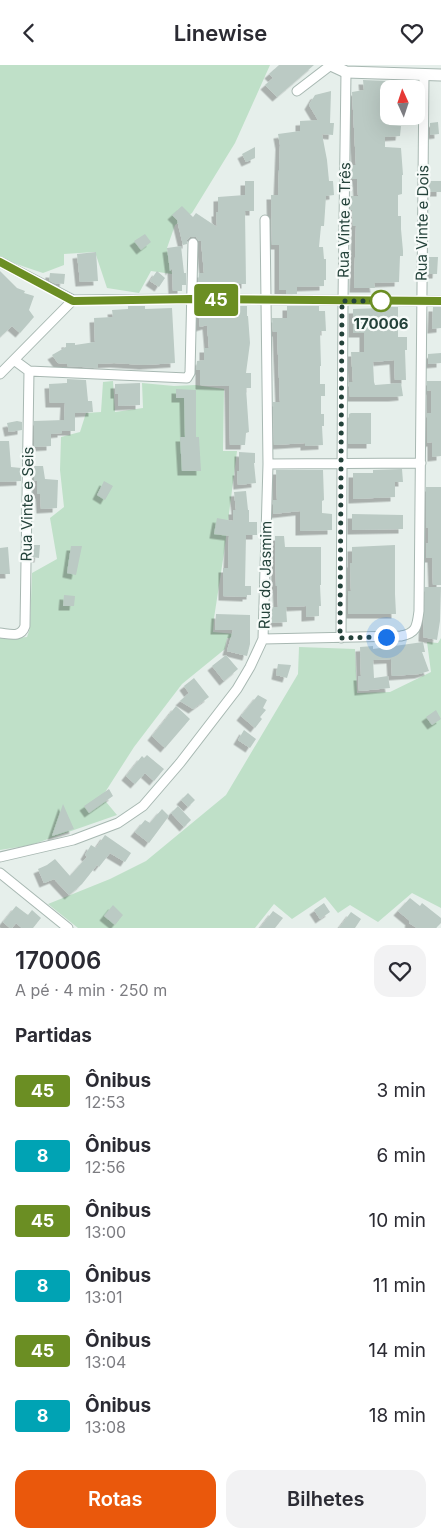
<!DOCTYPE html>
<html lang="pt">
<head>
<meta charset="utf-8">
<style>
  :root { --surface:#fff; --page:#f2f2f3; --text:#2b2b33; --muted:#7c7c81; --accent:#ea580c }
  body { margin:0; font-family:Inter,sans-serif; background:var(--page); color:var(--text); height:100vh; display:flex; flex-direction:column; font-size:19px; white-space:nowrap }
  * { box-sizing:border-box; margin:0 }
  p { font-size:16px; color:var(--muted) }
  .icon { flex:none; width:28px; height:28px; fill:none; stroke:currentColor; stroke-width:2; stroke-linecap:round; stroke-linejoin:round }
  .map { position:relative; height:863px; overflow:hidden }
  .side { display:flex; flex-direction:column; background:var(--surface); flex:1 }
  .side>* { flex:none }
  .badge { padding:0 10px; border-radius:4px; font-size:18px; line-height:32px }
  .needle { width:32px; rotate:357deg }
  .controls { position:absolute; left:380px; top:15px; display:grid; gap:10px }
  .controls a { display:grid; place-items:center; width:45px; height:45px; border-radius:10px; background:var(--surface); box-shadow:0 5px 20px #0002; font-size:25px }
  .you { position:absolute; width:25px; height:25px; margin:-12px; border:4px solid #fff; border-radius:50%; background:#1a73e8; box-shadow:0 0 0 8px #1a73e833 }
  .map>.badge { position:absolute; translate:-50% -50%; box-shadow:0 0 0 2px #fff }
  h2 { padding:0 15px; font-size:19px; line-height:45px }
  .round { display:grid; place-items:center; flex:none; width:52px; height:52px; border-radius:15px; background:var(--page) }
  .head { display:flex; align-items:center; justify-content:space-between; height:85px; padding:0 15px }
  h1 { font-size:24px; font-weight:600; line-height:38px }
  .button { display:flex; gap:10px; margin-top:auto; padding:10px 15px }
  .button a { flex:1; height:58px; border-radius:15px; background:var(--accent); color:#fff; font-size:20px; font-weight:600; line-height:58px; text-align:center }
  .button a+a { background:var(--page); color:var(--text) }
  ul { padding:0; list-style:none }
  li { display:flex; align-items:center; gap:15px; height:65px; padding:0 15px }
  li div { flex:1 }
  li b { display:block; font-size:19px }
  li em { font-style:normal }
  li .badge { min-width:55px; font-weight:700; text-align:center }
  header { display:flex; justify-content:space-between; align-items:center; height:65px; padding:0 15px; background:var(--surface); font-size:22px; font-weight:600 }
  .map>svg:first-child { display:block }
  .green { fill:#bfe0c8 }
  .building { fill:#bbcac4; filter:url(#shadow) }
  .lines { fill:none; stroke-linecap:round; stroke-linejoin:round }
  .minor-casing { stroke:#a8b8b2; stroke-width:11 }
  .tertiary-casing { stroke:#a8b8b2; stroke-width:13 }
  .minor { stroke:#fff; stroke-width:9 }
  .tertiary { stroke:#fff; stroke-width:11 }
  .line-casing { stroke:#fff; stroke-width:11 }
  .line { stroke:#6b8e23; stroke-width:8 }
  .walk { stroke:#24423a; stroke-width:5; stroke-dasharray:0 9 }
  .stop-dot { fill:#fff; stroke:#6b8e23; stroke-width:2.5 }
  .labels { text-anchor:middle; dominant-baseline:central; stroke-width:4.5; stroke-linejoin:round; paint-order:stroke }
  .street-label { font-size:15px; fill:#24423a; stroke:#f7fbf9 }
  .stop-label { font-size:15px; font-weight:bold; fill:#24423a; stroke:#f7fbf9 }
</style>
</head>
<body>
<header><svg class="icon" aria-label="back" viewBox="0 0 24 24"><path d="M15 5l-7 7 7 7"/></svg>Linewise<svg class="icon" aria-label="heart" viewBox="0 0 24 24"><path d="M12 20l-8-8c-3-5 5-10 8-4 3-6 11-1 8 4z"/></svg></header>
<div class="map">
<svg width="441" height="863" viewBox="0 0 441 863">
  <defs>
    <filter id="shadow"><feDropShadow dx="-4.5" dy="4.5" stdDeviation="0" flood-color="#0004"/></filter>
  </defs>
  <rect width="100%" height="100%" fill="#e6efeb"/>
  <!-- green -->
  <path class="green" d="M0 0H270L235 78 192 148 175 160 167 183 172 209 151 206 139 228 107 223 95 187 64 189V200L43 208 25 202 0 193Z
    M113 316 115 347 143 343 142 318 174 321 195 320 224 324 223 386H237L224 488 214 553 213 567 235 569 237 574 227 573 225 584 182 619 134 682 102 732 117 750 31 780 0 785V570L17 573 27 572 30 563 32 508 57 494 50 453 64 442 60 405 61 372 80 367 86 348 101 347 103 317Z
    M441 573V843L412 828 378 857 350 840 338 848 325 832 292 854 274 839 255 863H78L48 839 110 814 146 796 226 730 298 609 299 582 355 584 357 628 390 627 431 607 427 577 438 578Z"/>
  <!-- building -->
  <path class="building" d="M279 0H314L277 32 265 20 273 13 269 9Z
    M363 15 413 17V22H389V60L401 61 400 71 385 72V82L401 83 403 110H402V129L398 130V151H401V164L403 186V191H400L399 217 374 218 375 223H354L356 161H353L352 145H350L351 131H358L357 114H351V100H356L352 27 364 25Z
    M331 26 330 58H334L333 70 322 69 327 95 329 116H333L334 130 326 131 324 161H321L319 182H323L324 194H326V215H324V221L297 222V229H286V225H279V180H272L271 130H278L280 80 278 69 300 66V56L318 55 309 40 315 30Z
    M438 57 439 69 430 70V58Z
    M255 82V93L246 97 242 89Z
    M245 116H254V146H245L246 219H223V221L208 222V219H198L199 208H204L201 176H199L196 172H190L187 175V179L183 180 177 155 172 150 182 141 193 152 196 148 217 162 216 147H218V132L245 130Z
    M429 116H441V127H429Z
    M145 169 151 177 141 185 134 176Z
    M181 181 184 208H186V220H182V226H173L172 203 170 206 167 183Z
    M96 187 98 216 80 217 77 189Z
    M429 192H438L437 209H428Z
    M0 206 17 223 25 226 24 228 34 231 29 245 34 252 20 268 12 261 0 272Z
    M157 206 165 213 159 222 150 216Z
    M50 208 65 209 64 219 54 218 49 215Z
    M128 241H145V244L172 243 175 298 144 300 114 298 98 299V303L67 301V299L58 298 52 290 66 282V278H75V280L95 277 94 253 113 252 112 245 128 244Z
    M224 241H247V251H248L250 278 246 308H251V323H246L249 367 246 368 245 380H230L229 321 200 320V305H196L197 296 204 295V283H209L207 260 200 262 198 245 224 243Z
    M287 241H319V246H325L326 266H320L321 301H320V319H325V331H321V349H324V361H322L323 380 305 381V378L274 380 273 337H280L277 267H273L272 253H287Z
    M382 242H398V272H407V285H405L406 315H395L394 295 373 297 374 317 375 320 401 318 403 331 393 332H350L349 317H353L351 287H364V268H353V244L382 243Z
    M433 242H441V263L432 264Z
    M441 288V298L428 299V289Z
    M67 314 86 315 88 336H92L93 347 75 348V366H62V368L51 369V381L34 382V356L64 355 65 338H50L49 319 67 318Z
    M427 316H441V391L432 392V377L427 378V348H431V325L427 326Z
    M140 318V340L118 341V329H115V319Z
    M176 324 196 325V372H199L201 406H182L180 372H185L184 333H176Z
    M351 348H371V379H348L349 349Z
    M17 356 22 357V365L9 367 7 358Z
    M0 376H9L11 402 21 403V416L0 417Z
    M239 387 255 388V398H254L256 418 238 420 237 406H239Z
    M34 401H43L45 414 58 415 57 443 41 444 40 429H37V415L34 416Z
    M402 404 403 417H395V432L353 434V408H373V405Z
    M276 405H323L324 435 322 436V448L332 449V465L300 466V446L273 449V435H277Z
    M104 416 113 421 105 435 97 430Z
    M426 422H441V520H433L432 493H426V479L428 478V463H426Z
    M246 426 248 445H249V457H257V470H246L245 521H251V530H247V532L223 531V503H228L229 471 214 469 217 453 233 456V445H236L234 427Z
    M352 449 403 450V464L352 465Z
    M275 471H284L285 482H321V520H320L321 541H319V551L306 552V541L286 542 287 557 270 558V542H278L277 521H276Z
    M33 480H40L39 493 32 492Z
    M395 480V529L396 549H348V526H351L350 498H352V482Z
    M71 481H82L76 510 67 508Z
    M8 482 10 509H0V483Z
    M425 522H441L440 556 437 575 423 572Z
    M64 530 75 531 74 541H63Z
    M216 549 250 550V579L247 591 227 586 233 565H215Z
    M423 577 425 587H422L429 606 419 609 392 611 391 594 373 595 374 613 388 611 390 623 359 626 358 611H361L360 582 373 581V584Z
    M226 590 238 604 224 616 212 601Z
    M278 599 291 600 287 613 276 610Z
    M194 613 209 632 193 644 180 636 189 628 184 621Z
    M258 630 267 635 263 643 266 645 260 652 262 654 255 663 241 651Z
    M176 641 190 654 165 683 152 671Z
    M436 645 441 654 432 660 426 652Z
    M244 665 256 674 250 683 238 675Z
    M147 690 164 704 154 716 145 708 135 719 126 711 142 691 144 693Z
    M109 724 113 731 89 748 84 741Z
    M188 728 195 735 188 742 181 735Z
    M63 739 74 764 52 771Z
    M178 741 191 755 184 762 171 748Z
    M162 744 169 751 149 778 135 767 145 755 150 758Z
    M105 770 131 788 125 797 110 788 99 802 97 800 82 819 69 830 54 814 44 818 38 804 47 800 55 794 70 811 87 792 85 790 91 780 96 783Z
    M410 833 420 841 422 838 441 853V858L436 863H417L409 858 410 856 398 846Z
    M324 838 330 847 320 854 314 845Z
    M113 840 123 850 115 860 104 851Z
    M16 841 28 850 32 845 41 853 33 863H22L16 858 12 863H10L3 857Z
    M273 846 283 853 275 863H260Z
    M351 847 361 854 355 863H339Z"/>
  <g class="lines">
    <!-- minor casing -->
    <g class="minor-casing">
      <path id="minor" d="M297 26 331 0
        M0 197 73 235 191 234 441 236
        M29 306 187 313 190 308 193 178
        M0 309 73 235
        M268 399 421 398
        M0 568C10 569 21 573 25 561L29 306 14 295
        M341 573 343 236 346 7
        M263 574 401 571C417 568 417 561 419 546L424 9
        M0 792 73 775 118 758 143 741 180 698 237 624 250 602 263 574 268 399 265 155
        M0 808 68 863"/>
    </g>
    <!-- tertiary casing -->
    <g class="tertiary-casing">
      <path id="tertiary" d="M331 0 346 7 441 10"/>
    </g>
    <!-- minor -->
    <use href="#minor" class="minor"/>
    <!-- tertiary -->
    <use href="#tertiary" class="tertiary"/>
  </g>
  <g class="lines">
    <!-- line casing -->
    <g class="line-casing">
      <path id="line" d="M0 197 73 236 191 234 441 236"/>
    </g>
    <!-- line -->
    <use href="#line" class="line"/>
    <!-- walk -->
    <path class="walk" d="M381 236H342L340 573 386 572"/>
  </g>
  <!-- markers -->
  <circle class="stop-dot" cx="381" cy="236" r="10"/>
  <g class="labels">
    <!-- street labels -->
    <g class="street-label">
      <text transform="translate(344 155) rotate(-89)">Rua Vinte e Três</text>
      <text transform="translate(422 158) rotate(-89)">Rua Vinte e Dois</text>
      <text transform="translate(27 439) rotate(-89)">Rua Vinte e Seis</text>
      <text transform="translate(265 510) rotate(-89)">Rua do Jasmim</text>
    </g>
    <!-- stop labels -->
    <g class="stop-label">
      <text x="381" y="258">170006</text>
    </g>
  </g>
</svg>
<div class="controls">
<a><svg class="needle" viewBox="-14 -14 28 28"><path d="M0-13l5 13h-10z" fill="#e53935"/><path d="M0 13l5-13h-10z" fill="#7c7c81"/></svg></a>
</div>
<div class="you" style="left:386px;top:572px"></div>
<b class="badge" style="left:216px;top:235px;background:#6b8e23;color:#fff">45</b>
</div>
<section class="side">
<div class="head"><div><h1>170006</h1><p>A pé · 4 min · 250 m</p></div><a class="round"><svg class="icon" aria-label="heart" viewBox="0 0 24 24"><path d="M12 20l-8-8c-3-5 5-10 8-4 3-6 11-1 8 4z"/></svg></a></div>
<h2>Partidas</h2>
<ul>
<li><span class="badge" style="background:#6b8e23;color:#fff">45</span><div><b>Ônibus</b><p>12:53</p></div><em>3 min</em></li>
<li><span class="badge" style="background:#00a3b4;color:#fff">8</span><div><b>Ônibus</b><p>12:56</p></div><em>6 min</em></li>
<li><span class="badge" style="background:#6b8e23;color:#fff">45</span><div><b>Ônibus</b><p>13:00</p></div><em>10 min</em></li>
<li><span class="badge" style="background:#00a3b4;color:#fff">8</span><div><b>Ônibus</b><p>13:01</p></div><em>11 min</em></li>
<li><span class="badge" style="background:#6b8e23;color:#fff">45</span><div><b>Ônibus</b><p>13:04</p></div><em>14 min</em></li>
<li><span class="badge" style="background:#00a3b4;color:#fff">8</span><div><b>Ônibus</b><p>13:08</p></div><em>18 min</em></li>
</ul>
<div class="button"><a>Rotas</a><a>Bilhetes</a></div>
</section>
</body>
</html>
